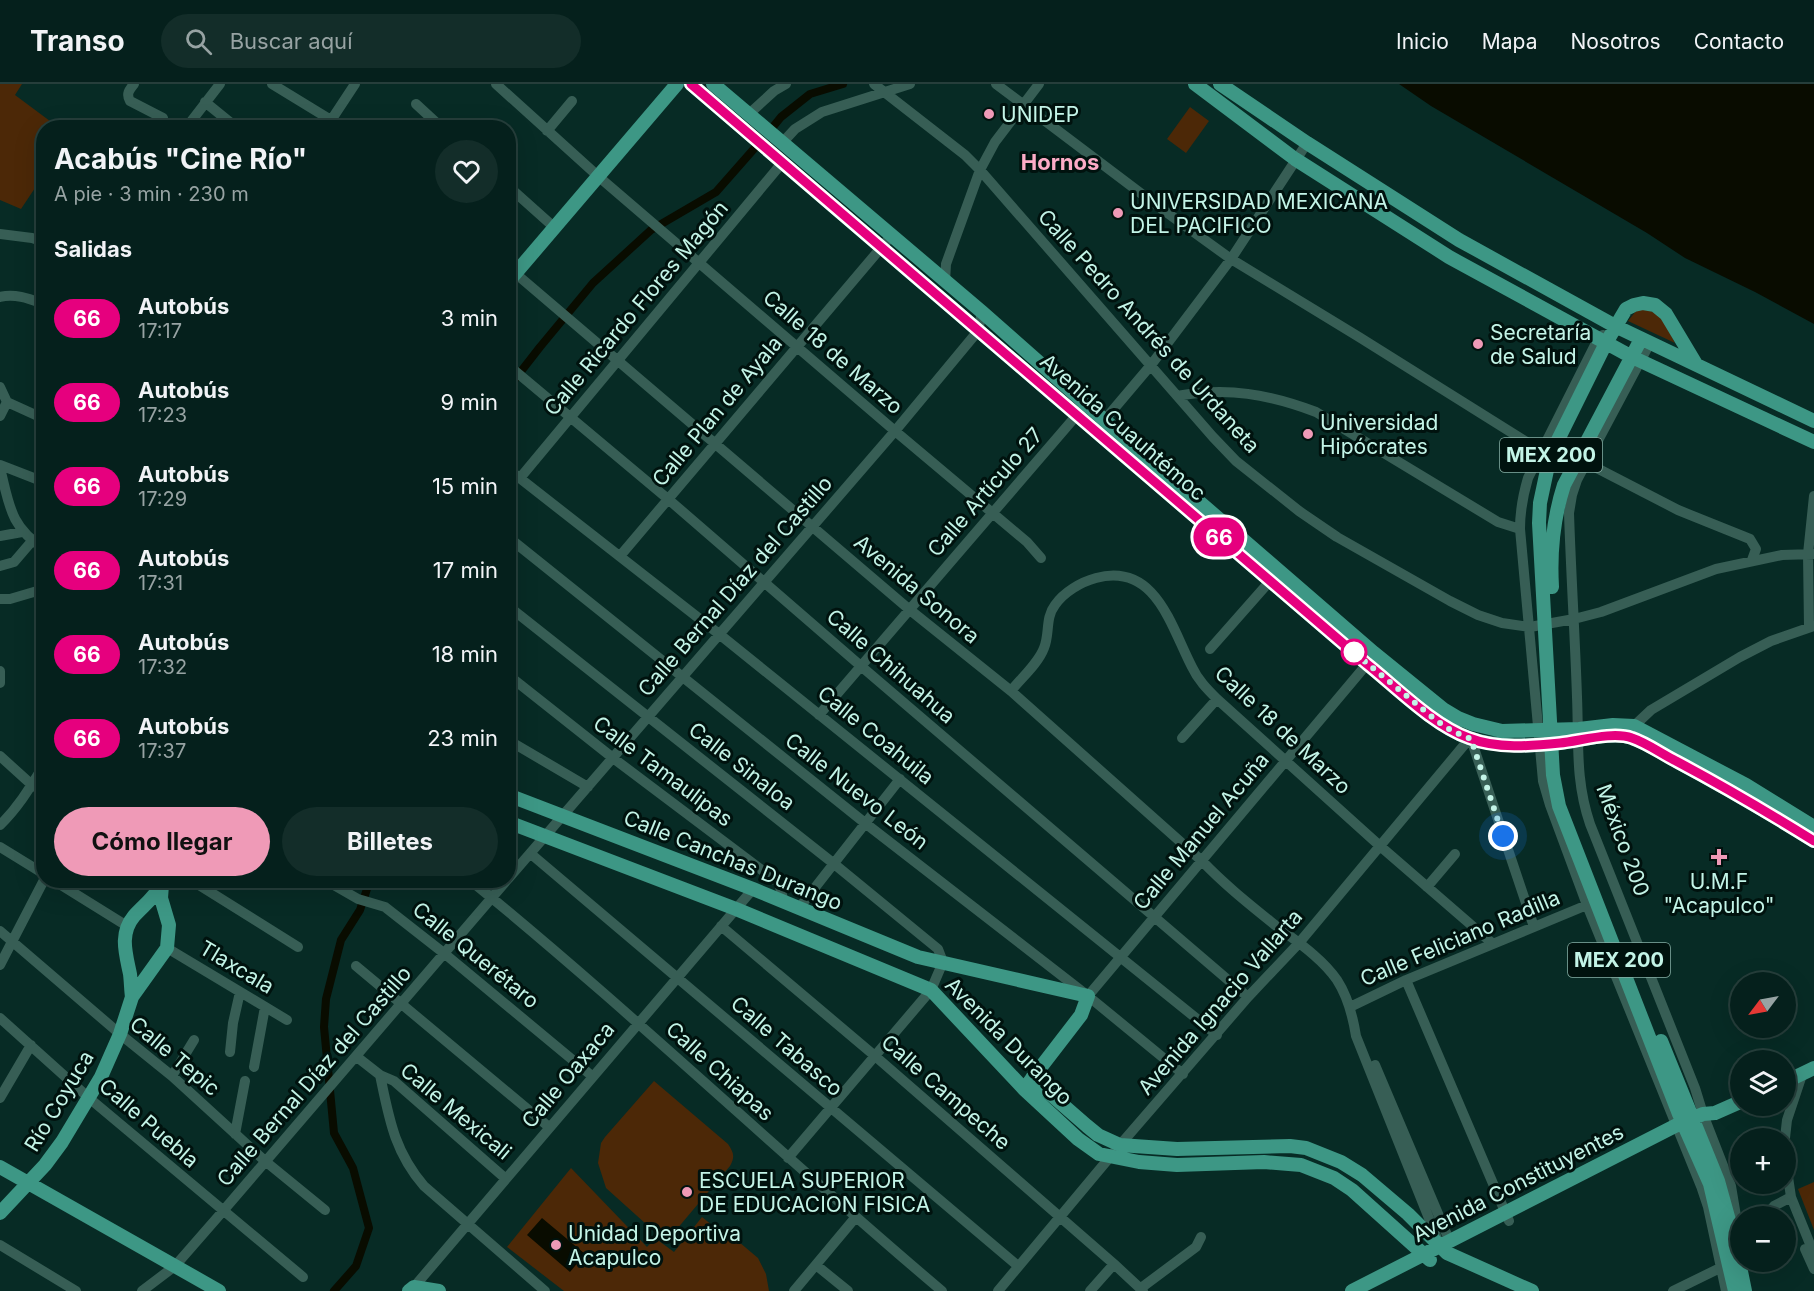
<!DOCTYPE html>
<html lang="es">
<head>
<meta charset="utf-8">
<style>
  :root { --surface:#05201c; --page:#132d29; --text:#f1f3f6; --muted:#97a3a3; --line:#263e3b; --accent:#ef9ab7 }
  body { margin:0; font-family:Inter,sans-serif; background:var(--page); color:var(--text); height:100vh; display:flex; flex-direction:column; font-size:22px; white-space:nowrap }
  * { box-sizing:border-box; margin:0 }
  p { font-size:20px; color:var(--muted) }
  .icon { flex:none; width:33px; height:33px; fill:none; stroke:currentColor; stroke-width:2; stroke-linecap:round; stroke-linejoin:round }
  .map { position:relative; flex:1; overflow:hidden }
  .details { position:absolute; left:36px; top:36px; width:480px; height:768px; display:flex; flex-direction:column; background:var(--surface); border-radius:24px; box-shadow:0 6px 24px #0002,0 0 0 2px var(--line) }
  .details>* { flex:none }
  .badge { padding:0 12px; border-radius:20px; font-size:21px; line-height:39px }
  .needle { width:39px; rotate:238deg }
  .controls { position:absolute; left:1730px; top:888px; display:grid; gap:12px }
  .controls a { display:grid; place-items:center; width:66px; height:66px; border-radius:50%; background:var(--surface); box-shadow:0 6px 24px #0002,0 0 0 2px var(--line); font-size:30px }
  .you { position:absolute; width:30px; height:30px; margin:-15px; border:4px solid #fff; border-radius:50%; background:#1a73e8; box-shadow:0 0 0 9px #1a73e833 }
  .map>.badge { position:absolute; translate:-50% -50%; box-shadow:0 0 0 3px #fff }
  h2 { padding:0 18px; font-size:22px; line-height:54px }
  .round { display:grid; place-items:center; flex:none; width:63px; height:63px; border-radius:32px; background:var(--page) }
  .headline { display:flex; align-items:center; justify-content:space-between; height:102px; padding:0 18px }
  h1 { font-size:28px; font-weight:700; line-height:45px }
  .action { display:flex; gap:12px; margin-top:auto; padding:12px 18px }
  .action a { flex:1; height:69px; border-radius:36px; background:var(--accent); color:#111; font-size:24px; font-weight:700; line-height:69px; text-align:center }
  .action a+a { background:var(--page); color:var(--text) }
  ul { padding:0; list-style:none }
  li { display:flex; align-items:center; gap:18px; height:84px; padding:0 18px }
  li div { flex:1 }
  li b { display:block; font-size:22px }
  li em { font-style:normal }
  li .badge { min-width:66px; font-weight:700; text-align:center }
  header { display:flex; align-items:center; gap:36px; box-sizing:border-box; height:84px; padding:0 30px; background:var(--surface); border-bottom:2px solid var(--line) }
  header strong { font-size:28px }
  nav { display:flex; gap:33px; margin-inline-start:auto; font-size:21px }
  .search { width:420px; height:54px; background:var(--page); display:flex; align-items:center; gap:15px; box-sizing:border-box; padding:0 21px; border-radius:33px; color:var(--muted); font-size:22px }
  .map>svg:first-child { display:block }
  .green { fill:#4c2807 }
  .water { fill:#090c00 }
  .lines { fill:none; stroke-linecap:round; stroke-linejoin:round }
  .canal { stroke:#090c00; stroke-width:8 }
  .minor { stroke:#375e55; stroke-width:10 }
  .major { stroke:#3d9785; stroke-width:14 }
  .line-casing { stroke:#fff; stroke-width:14 }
  .line { stroke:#e6007e; stroke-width:9 }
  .walk { stroke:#c3f4e7; stroke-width:6; stroke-dasharray:0 10.8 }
  .poi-dot { fill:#ef9ab7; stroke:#00120e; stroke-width:2 }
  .stop-dot { fill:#fff; stroke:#e6007e; stroke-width:3 }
  .labels { text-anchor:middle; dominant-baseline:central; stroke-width:6; stroke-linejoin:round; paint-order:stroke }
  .shield { fill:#00120e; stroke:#88b0a6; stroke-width:1.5 }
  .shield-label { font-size:20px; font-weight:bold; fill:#c3f4e7 }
  .poi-label { font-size:21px; fill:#c3f4e7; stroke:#00120e; text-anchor:start }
  .street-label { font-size:21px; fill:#c3f4e7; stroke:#00120e }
  .neighbourhood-label { font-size:22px; font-weight:bold; fill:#fcacc7; stroke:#00120e }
</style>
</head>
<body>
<header>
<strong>Transo</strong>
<div class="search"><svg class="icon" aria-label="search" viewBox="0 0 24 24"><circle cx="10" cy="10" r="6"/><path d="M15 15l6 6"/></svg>Buscar aquí</div>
<nav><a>Inicio</a><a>Mapa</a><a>Nosotros</a><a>Contacto</a></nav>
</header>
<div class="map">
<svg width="1814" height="1207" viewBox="0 0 1814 1207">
  <rect width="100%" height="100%" fill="#072b25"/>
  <!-- green -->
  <path class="green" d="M0 0H22L15 11 58 43 44 44 43 92 21 125 0 116Z
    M1190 23 1209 37 1186 69 1167 55Z
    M1643 225C1664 229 1666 241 1675 259L1628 237 1636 227Z
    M654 997 728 1060C734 1069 735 1073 730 1082L666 1158 606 1104 598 1079 601 1059 605 1053Z
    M571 1084 647 1163 655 1154 674 1168 702 1133 723 1150 739 1158 758 1174 766 1190 769 1207H564L507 1163Z
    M1814 1098V1146L1798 1105Z"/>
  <!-- water -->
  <path class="water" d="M1399 0H1814V240L1755 208 1685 174 1647 149 1431 22Z
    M542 1134 585 1170 570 1188 527 1151Z"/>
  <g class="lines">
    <!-- canal -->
    <path class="canal" d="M768 49 781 33 810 10 843 0
      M508 304 540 263 593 199 651 146 716 108 760 58
      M334 1207 356 1182 369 1144 353 1084 334 1049 324 943 326 915 341 856 360 826 370 796"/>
    <!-- minor -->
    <path class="minor" d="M134 0C129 6 126 10 130 17L163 34
      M272 0 344 44
      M496 0 599 93 895 347 1027 458 1041 474
      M874 0 965 71 980 86 1213 353 1236 377 1299 427 1337 453 1450 517 1478 531 1502 539 1530 543 1574 535 1601 528 1716 485 1782 471 1814 470
      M996 0 1155 120 1231 175 1359 253 1541 367
      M205 18 237 44
      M416 20 442 44
      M749 30 774 7 786 0
      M186 44 220 0
      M326 44 355 0
      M547 47 572 17
      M783 58 795 45 822 28 910 0
      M508 102 555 144
      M42 104 44 105
      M0 150 32 154 44 158
      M508 183 910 526 1011 607 1202 777C1225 801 1249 820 1275 841 1296 857 1322 874 1337 896 1348 913 1353 933 1356 952L1438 1157
      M945 198 946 180 980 86 995 58 1039 0
      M0 213C15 209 30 215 44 220
      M1603 251 1598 255 1528 394C1523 411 1520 427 1520 445L1543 697 1550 721 1587 821 1701 1102 1708 1123 1726 1207
      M1650 259 1577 396 1572 411 1569 429C1571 491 1575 552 1577 613 1579 659 1575 696 1590 740L1695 1004 1703 1030 1731 1102 1738 1144 1735 1158
      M508 281 668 415 862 583 1248 913
      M0 303 7 318 0 332
      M1177 312C1228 303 1268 310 1316 328L1498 438 1520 445
      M7 318 40 333
      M1096 346 1151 281 1231 175 1307 59
      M1587 379 1678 426 1750 455 1756 465 1752 476
      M0 381 44 398
      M0 384C9 419 10 444 44 464
      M508 385 719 550 1217 951
      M520 394 782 79
      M0 452 22 448
      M508 453 865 739 1088 912 1183 990
      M620 472 891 152
      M0 482 14 478 32 457
      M0 515H10L44 505
      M508 522 833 779 938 865 943 878 931 906 788 1074
      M1809 543 1808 470 1814 412
      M1210 565 1270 497
      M0 587V599
      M508 591 613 674 779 799 784 819
      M1011 607C1021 594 1038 580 1044 564 1050 550 1045 534 1055 521 1064 508 1081 498 1096 494 1156 478 1171 543 1192 583 1198 596 1207 605 1217 615L1380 762 1492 859
      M819 631 1082 325
      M1634 642 1651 626 1740 573 1771 557 1814 542
      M1182 654 1217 615
      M1471 655 1534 843
      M508 656 588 703
      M0 672 32 701 44 708
      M0 741C18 724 31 702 44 681
      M0 763 44 790
      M531 770 1018 1182
      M508 795 895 347 978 247 982 228
      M53 796 127 842
      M191 796 298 863
      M325 796 358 815 385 823 445 870 592 992
      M470 796C632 928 783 1073 942 1207
      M1427 803 1455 770
      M799 824 900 695
      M721 842 875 972 1114 1180 1143 1207
      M0 847 120 950 172 992 265 1077 325 1126
      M167 864 287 936
      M0 881 44 796
      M356 882 549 1043
      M1406 896 1509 1137
      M1088 912 1367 580
      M1350 923 1406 896 1587 821
      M0 934 89 1014 303 1193
      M230 968 233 939 240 908
      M357 973 380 991 394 997 506 1095
      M1375 981 1450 1158
      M254 983 265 923
      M380 991C389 1034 394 1067 424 1102L545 1207
      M172 992 194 956
      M0 1014 31 961
      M235 1050 245 997
      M1785 1054 1787 1036 1802 991
      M1785 1073 1791 1113 1814 1170
      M1765 1132 1774 1122 1791 1113
      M0 1161 76 1207
      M1805 1165 1814 1185
      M816 1181 848 1207
      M414 1203 753 805
      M1141 1204 1196 1163 1201 1153
      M142 1207 175 1182 223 1127 507 796
      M794 1207 855 1134
      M998 1207 1120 1061 1248 913 1299 859 1470 654
      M1090 1207 1114 1180
      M1673 1207 1720 1184"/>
    <!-- major -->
    <path class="major" d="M691 0 1367 580C1397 604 1433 641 1469 654 1498 664 1530 662 1560 659 1580 657 1613 647 1632 654 1647 659 1662 669 1676 677 1723 702 1769 729 1814 757
      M713 0 982 228 1086 320 1374 569 1443 625 1458 634 1473 640 1502 647 1579 645 1613 641 1634 642 1746 701 1814 743
      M1195 0 1295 75 1449 173 1632 273 1814 358
      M1220 0 1307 59 1459 156 1615 242 1814 337
      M508 198 677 0
      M1696 280 1666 230 1655 221 1643 219 1634 221 1626 225 1606 259 1550 372 1540 419 1539 439 1553 691 1559 722 1679 1030 1710 1100 1735 1207
      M1552 503C1550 468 1553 435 1564 401L1641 255
      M508 711 753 805 918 873 1088 912 1081 931 1024 1005
      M508 738 736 825 931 906 1024 1005 1078 1055 1099 1070 1139 1078 1177 1081 1264 1078 1301 1081 1334 1094 1352 1106 1430 1176
      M132 913C131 906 131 898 130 890 126 870 119 850 134 832 144 821 154 814 162 800
      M1661 957 1718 1097 1735 1158 1745 1207
      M1032 994 1087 1042 1098 1051 1120 1061 1177 1065 1290 1062 1306 1064 1341 1078 1362 1091 1408 1130 1447 1169 1532 1207
      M1785 998 1814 984
      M0 1083 219 1207
      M0 1129 45 1081 62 1058 101 993 120 950 132 913 167 864 169 841 161 814 162 801
      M409 1207 414 1203 439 1207
      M1352 1207 1675 1042 1703 1030 1715 1029 1740 1018"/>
  </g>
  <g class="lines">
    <!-- line casing -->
    <g class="line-casing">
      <path id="line" d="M691 0 1367 580C1397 604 1433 641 1469 654 1497 665 1531 662 1560 659 1580 657 1613 647 1632 654 1647 659 1662 670 1676 677 1723 702 1769 729 1814 757"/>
    </g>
    <!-- line -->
    <use href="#line" class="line"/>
    <!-- walk -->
    <path class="walk" d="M1354 568 1351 566 1437 637 1452 647 1471 655 1503 752"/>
  </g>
  <!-- markers -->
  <g class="poi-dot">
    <circle cx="989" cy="30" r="6"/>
    <circle cx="1118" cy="129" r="6"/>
    <circle cx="1478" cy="260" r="6"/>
    <circle cx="1308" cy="350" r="6"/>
    <path d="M1716 764h6v6h6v6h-6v6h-6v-6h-6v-6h6z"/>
    <circle cx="687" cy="1108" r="6"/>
    <circle cx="556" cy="1161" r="6"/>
  </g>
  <circle class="stop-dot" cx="1354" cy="568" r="12"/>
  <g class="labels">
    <!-- shield labels -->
    <g class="shield">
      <rect x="1500" y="354" width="102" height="34" rx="4.5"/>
      <rect x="1568" y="859" width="102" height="34" rx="4.5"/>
    </g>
    <g class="shield-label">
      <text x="1551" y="371">MEX 200</text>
      <text x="1619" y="876">MEX 200</text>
    </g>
    <!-- poi labels -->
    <g class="poi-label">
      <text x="1001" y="30">UNIDEP</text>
      <text x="1130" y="117">UNIVERSIDAD MEXICANA<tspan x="1130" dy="24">DEL PACIFICO</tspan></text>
      <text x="1490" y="248">Secretaría<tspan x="1490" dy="24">de Salud</tspan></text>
      <text x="1320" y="338">Universidad<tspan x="1320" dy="24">Hipócrates</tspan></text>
      <text x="1719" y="797" text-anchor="middle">U.M.F<tspan x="1719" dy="24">"Acapulco"</tspan></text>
      <text x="699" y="1096">ESCUELA SUPERIOR<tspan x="699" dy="24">DE EDUCACION FISICA</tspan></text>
      <text x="568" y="1149">Unidad Deportiva<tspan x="568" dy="24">Acapulco</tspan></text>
    </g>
    <!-- street labels -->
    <g class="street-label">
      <text transform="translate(636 224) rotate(-50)">Calle Ricardo Flores Magón</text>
      <text transform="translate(1149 247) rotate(48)">Calle Pedro Andrés de Urdaneta</text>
      <text transform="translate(833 268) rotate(41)">Calle 18 de Marzo</text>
      <text transform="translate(717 327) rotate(-50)">Calle Plan de Ayala</text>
      <text transform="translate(1123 343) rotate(41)">Avenida Cuauhtémoc</text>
      <text transform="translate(985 408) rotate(-49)">Calle Artículo 27</text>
      <text transform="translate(735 502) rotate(-49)">Calle Bernal Díaz del Castillo</text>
      <text transform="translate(917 505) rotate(40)">Avenida Sonora</text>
      <text transform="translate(891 582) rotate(41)">Calle Chihuahua</text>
      <text transform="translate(1283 646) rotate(43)">Calle 18 de Marzo</text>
      <text transform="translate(876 651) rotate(39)">Calle Coahuila</text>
      <text transform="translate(742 682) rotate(38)">Calle Sinaloa</text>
      <text transform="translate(663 687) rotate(37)">Calle Tamaulipas</text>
      <text transform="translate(857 707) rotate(38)">Calle Nuevo León</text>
      <text transform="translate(1201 747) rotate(-50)">Calle Manuel Acuña</text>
      <text transform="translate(1623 756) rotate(70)">México 200</text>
      <text transform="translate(733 776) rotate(22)">Calle Canchas Durango</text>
      <text transform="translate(1460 854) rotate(-23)">Calle Feliciano Radilla</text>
      <text transform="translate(476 871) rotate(39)">Calle Querétaro</text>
      <text transform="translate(237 883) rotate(31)">Tlaxcala</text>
      <text transform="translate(1220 918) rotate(-49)">Avenida Ignacio Vallarta</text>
      <text transform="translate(1009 957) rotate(45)">Avenida Durango</text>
      <text transform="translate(787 962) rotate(41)">Calle Tabasco</text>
      <text transform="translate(175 972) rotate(40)">Calle Tepic</text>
      <text transform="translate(720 987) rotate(42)">Calle Chiapas</text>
      <text transform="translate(568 991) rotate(-50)">Calle Oaxaca</text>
      <text transform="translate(314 992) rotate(-49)">Calle Bernal Díaz del Castillo</text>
      <text transform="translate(946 1008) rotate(41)">Calle Campeche</text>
      <text transform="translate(59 1017) rotate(-59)">Río Coyuca</text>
      <text transform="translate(456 1027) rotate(40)">Calle Mexicali</text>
      <text transform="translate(149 1039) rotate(41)">Calle Puebla</text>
      <text transform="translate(1518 1099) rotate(-27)">Avenida Constituyentes</text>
    </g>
    <!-- neighbourhood labels -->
    <g class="neighbourhood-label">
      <text x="1060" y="78">Hornos</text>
    </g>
  </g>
</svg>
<div class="controls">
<a><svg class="needle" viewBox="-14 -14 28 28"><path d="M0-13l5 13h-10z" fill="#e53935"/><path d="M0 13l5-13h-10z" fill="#97a3a3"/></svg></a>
<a><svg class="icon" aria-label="layers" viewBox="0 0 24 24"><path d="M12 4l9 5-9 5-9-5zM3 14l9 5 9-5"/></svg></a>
<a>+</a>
<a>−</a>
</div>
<div class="you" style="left:1503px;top:752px"></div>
<b class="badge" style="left:1219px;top:453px;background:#e6007e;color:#fff">66</b>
<section class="details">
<div class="headline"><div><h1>Acabús &quot;Cine Río&quot;</h1><p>A pie · 3 min · 230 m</p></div><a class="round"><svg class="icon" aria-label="heart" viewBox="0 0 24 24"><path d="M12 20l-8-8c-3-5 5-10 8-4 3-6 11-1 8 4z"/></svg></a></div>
<h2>Salidas</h2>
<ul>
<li><span class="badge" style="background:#e6007e;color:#fff">66</span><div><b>Autobús</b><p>17:17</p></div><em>3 min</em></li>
<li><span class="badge" style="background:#e6007e;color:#fff">66</span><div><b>Autobús</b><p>17:23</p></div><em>9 min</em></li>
<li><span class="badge" style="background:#e6007e;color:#fff">66</span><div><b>Autobús</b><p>17:29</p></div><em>15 min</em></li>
<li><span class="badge" style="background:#e6007e;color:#fff">66</span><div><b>Autobús</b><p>17:31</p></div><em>17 min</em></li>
<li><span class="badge" style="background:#e6007e;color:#fff">66</span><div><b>Autobús</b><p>17:32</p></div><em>18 min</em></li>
<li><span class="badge" style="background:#e6007e;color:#fff">66</span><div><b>Autobús</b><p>17:37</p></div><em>23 min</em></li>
</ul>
<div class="action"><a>Cómo llegar</a><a>Billetes</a></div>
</section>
</div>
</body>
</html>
